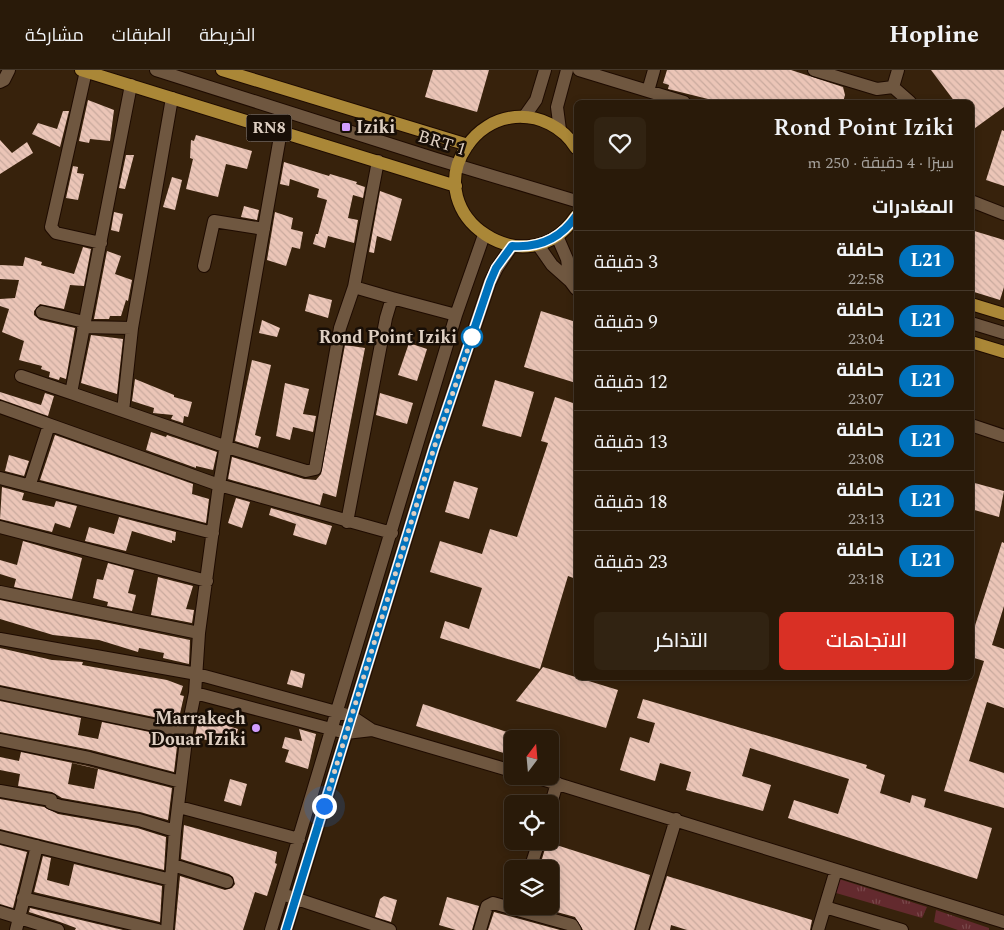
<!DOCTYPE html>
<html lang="ar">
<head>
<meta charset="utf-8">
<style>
  :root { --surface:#291a09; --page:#312312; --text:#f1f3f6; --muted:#a5a19c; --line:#45382a; --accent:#d93025 }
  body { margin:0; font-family:Spectral,Cairo,serif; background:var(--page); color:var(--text); direction:rtl; height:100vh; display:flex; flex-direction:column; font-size:19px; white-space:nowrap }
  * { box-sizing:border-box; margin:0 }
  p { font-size:16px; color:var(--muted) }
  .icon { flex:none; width:28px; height:28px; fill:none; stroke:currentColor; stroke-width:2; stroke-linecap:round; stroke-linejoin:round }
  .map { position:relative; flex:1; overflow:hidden; direction:ltr }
  .details { position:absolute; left:574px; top:30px; width:400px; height:580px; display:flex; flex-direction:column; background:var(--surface); border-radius:8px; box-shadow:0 2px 8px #0003,0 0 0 1px var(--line); direction:rtl }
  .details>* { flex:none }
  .badge { padding:0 10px; border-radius:16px; font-size:18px; line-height:32px }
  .needle { width:32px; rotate:16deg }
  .controls { position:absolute; left:504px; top:660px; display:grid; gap:10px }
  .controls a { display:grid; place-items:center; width:55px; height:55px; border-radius:8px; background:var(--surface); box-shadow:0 2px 8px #0003,0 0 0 1px var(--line); font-size:25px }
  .you { position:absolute; width:25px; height:25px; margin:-12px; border:4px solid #fff; border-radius:50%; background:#1a73e8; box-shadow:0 0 0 8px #1a73e833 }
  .map>.badge { position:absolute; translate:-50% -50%; box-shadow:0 0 0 2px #fff }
  h2 { padding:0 20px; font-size:19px; line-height:45px }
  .round { display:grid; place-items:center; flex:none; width:52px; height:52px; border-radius:8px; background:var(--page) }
  .overview { display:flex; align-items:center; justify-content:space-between; height:85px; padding:0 20px }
  h1 { font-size:24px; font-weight:600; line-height:38px }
  .primary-button { display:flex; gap:10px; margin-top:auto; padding:10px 20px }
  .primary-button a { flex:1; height:58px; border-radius:8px; background:var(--accent); color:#fff; font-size:20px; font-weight:600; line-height:58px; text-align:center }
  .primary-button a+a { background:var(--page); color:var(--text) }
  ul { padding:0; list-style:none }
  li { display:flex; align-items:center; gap:15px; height:60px; padding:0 20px; border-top:1px solid var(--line) }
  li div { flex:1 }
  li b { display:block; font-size:19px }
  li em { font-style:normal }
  li .badge { min-width:55px; font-weight:700; text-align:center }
  header { display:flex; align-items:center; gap:30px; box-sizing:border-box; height:70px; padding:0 25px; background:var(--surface); border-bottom:1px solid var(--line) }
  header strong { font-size:24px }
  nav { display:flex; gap:28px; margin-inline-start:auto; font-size:18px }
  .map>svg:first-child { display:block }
  .grass { fill:url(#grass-tufts) }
  .building { fill:url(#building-back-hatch); fill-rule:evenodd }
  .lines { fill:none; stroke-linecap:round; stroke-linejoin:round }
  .minor-casing { stroke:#1e0b00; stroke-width:14 }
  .major-casing { stroke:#1e0b00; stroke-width:14 }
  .minor { stroke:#6f5740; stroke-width:12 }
  .major { stroke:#aa8737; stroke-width:12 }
  .line-casing { stroke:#fff; stroke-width:11 }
  .line { stroke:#0072bc; stroke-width:8 }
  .walk { stroke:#decfc2; stroke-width:5; stroke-dasharray:0 9 }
  .poi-dot { fill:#d19dfe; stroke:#180e06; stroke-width:2 }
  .stop-dot { fill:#fff; stroke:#0072bc; stroke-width:2.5 }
  .labels { text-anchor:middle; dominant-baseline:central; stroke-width:5; stroke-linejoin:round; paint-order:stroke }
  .shield { fill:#180e06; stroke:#a3958a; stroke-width:1 }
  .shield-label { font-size:16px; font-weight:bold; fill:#decfc2 }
  .poi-label { font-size:18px; font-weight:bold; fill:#decfc2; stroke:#180e06; text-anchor:start }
  .street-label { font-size:18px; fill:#decfc2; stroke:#180e06 }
  .stop-label { font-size:18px; font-weight:bold; fill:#decfc2; stroke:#180e06; text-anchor:end }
</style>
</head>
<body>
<header>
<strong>Hopline</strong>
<nav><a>الخريطة</a><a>الطبقات</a><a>مشاركة</a></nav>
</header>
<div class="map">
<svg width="1004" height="860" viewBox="0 0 1004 860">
  <defs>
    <pattern id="grass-tufts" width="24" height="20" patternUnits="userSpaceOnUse" patternTransform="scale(1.25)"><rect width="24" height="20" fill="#632a2e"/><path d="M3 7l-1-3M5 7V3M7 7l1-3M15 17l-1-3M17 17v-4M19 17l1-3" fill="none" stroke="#79484b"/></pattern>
    <pattern id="building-back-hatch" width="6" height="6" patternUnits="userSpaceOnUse" patternTransform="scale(1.25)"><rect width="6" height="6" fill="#ebc5b7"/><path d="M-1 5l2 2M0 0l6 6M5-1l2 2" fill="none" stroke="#c9aa9e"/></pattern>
  </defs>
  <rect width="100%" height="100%" fill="#37220c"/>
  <!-- grass -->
  <path class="grass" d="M839 809 927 837 922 848 836 823Z
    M936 840 989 858V860H958L934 852Z"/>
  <!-- building -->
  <path class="building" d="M433 0H489L477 42 425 27Z
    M667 0H791L843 17 845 25 843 32H720L668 19 669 15 663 13Z
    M931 0H1004V37L971 61V32H955Z
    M88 30 114 40 110 71 90 69 89 73 79 71Z
    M63 41H69L60 77 32 64 38 53 57 59Z
    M1002 60 1004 61V116L986 110Z
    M196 65 252 81 247 99 226 94 218 127 186 119 193 89 190 88 191 70 194 71Z
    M0 70 12 83 27 72 33 83 0 104Z
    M126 85H134L125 119 119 118Z
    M284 92 329 106 330 104 357 112 356 114 365 117 363 128 353 125 348 148 358 150 354 173 328 166 325 178 313 174 316 164H318L327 130 317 127 319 119 290 109 289 116 280 114Z
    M73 96 78 97 77 103 84 104 78 130 66 128Z
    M172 107 182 110 175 140 163 137Z
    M380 121 402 129 391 171 377 166 374 183 369 182Z
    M244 136 259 140 257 150 241 147Z
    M114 142 123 144 119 162 111 160Z
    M275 142 293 148 291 159 303 162 300 179 292 177 286 196 267 190Z
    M971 160 1004 170V217L1000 230 971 221Z
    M83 177 91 179 84 216 70 215 64 239 40 234 34 241V245L40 250 75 258 66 309 60 307 59 310 49 307 50 302 41 299 42 296 19 290 24 271 2 262 9 239 0 236V229L15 228 19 210 0 209V195L23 196 25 187 42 192 41 195 74 204Z
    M107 181 121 186 115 204 132 210 128 231 126 230 121 246H110L109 249H94Z
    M309 224 332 230 328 248 305 241Z
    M541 241 576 252V313L524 297Z
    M262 250 280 258 277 267 259 263Z
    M91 265 123 269 117 324 81 313Z
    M409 273 427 279 417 311 398 305Z
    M345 275 365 278 336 427 323 423 320 435 228 409 232 387 304 409 316 410 321 404Z
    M252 290 271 295 255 365 261 367 258 378 235 371Z
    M135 309 174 325V327L192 332 188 347 184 346 183 353 171 349 173 345 153 343 154 338 132 331Z
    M495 310 534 322 521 367 482 356Z
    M285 313 309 319 303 344 316 346 313 362 293 357 290 370 276 366Z
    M0 322 41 335 45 323 54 326 48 346 0 329Z
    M380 323 413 333 407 354 376 345Z
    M555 327 576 334V509L568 506 540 599 440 568 445 551 469 559 482 518 430 502 440 471 482 484 490 459 517 467 548 373 541 371Z
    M151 362 166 367 167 365 217 382 213 400 196 396V398L146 380Z
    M55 365 193 414 192 424 209 429 206 453 40 410Z
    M9 385 29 391 24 406 5 401Z
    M454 411 478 418 469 449 445 442Z
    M971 412 1004 421 999 447 971 439Z
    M2 417 24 423 22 430 54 437 56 431 77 436 70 458 55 453 52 462 0 449Z
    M236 428 250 432 242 458 228 453Z
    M271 438 332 456 326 475 293 465 296 454 269 445Z
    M119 447 176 462 175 471 172 470V473L132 461 126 481 85 471 89 457 114 464Z
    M23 471 82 488 72 529 14 517 16 509 0 504V490L17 495Z
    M1002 472 1004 473V536L992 575 1004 579V638L987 632 969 691 1004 703V738L944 721 984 591 971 587V568Z
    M108 493 134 500 128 523 136 525 132 541 107 536 108 532 93 528 97 509 103 510Z
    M158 507 193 516 186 539 194 540 192 553 151 545Z
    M0 530 190 570 189 594 163 588 164 583 139 578 138 582 99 570 53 565 0 549Z
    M0 578 52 590 83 592 82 595 167 610 183 616 180 625 184 626 178 652 0 615Z
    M543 597 618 620 606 658 516 631Z
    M291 600 305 604 302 618 287 614Z
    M643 629 867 695 866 698 885 705 880 723 910 733 912 725 926 729 924 737 992 758 977 809 788 748 794 730 838 744 849 709 750 678 742 706 771 715 763 741 686 720 691 702 660 693 655 711 620 700 630 667 649 673 655 653 637 648Z
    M0 631 81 648 78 665 98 669 102 652 178 668 174 702 91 680 0 662Z
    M423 634 513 664 507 684 416 656Z
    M205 646 229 653 228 656 238 659 233 677 195 667 198 651Z
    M299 659 316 664 308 699 285 692 289 680 282 678 285 667 302 671Z
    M21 682 87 696 172 718 168 750 140 742 62 728 52 722 18 716 20 704 0 700V687L19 691ZM72 693 98 699 94 719 68 714Z
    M230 709 247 714 241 736 224 731Z
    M0 729 44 737 58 744 137 758 166 767 164 800 0 759Z
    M184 755 277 782 275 793 277 794 267 826 255 822 243 860H175L180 806 225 820 232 818 235 814 233 807 229 804 181 789Z
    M547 772 650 805 634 860H583L575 847 535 836H550V799H539Z
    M0 775 27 782 13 838 0 834Z
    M43 786 51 788 47 810 69 816 74 794 162 816 160 852 34 822Z
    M667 806 812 850 810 860H687L671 855 670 860H650Z
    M384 826 397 830 391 852 375 847 380 829Z
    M447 827 479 836 472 860H456L439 855Z
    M30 838 123 860H75L76 858 60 852 29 842Z
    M494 842 560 860H488Z"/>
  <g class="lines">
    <!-- minor casing -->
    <g class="minor-casing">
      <path id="minor" d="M156 0 436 89 576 131
        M579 0 684 32
        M814 0 877 19 893 17
        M86 1 51 157 56 163 101 173
        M0 12 4 10 9 0
        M131 15 71 323 227 377 306 401 315 399 340 258 354 217 378 91
        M893 17 910 32
        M893 17 898 0
        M648 21 654 0
        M524 47 536 30 545 0
        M560 60 557 37 567 0
        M971 131 1004 144
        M557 166 567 189 570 211
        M538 175 552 195 570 211 576 219
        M204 196 214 151 264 159
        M354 217 392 228
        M42 242 84 252
        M971 253 1004 263
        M83 257 132 258
        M21 306 71 323
        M0 337 219 415 392 463
        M123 341 132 258 172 28
        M971 355 1004 366
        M0 408 213 463
        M30 414 49 355
        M347 452 386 248 392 228 456 245
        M0 457 207 511
        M0 522 199 563
        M0 569 197 604 351 646 372 660 346 663 195 623
        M0 623 187 662
        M372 660 512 701
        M0 670 89 688 181 712
        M532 706 1004 852
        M0 721 51 730V733L60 736 139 750 175 761
        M179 737 299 769
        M550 737 557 713
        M0 767 171 810
        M173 795 227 812
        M530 799 539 771
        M288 826 390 860
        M23 828 158 860
        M825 837 902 860
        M0 842 58 860
        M16 860 37 776
        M167 860 175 761 187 662 195 623 199 563 219 415 281 61
        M271 860 456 245 484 165
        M286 860 434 378 490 212 497 198 512 176
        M480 860 487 836 493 833 572 855 575 860
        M642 860 676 749
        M818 860 836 800"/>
    </g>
    <!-- major casing -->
    <g class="major-casing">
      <path id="major" d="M81 0 456 116
        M222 0 468 75
        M576 78C563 57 539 45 515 47 495 49 478 60 467 76 419 146 528 219 576 146
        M971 234 1004 244
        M971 272 1004 282"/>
    </g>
    <!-- minor -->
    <use href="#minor" class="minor"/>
    <!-- major -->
    <use href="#major" class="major"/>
  </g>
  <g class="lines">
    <!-- line casing -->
    <g class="line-casing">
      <path id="line" d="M286 860 434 378 490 212 496 198 512 176C539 178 561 168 576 146"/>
    </g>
    <!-- line -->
    <use href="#line" class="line"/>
    <!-- walk -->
    <path class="walk" d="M324 736 434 378 472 267"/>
  </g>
  <!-- markers -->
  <g class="poi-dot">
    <rect x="341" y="52" width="10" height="10" rx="2.5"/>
    <circle cx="256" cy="658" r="5"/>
  </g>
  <circle class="stop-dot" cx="472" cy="267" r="10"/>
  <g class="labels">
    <!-- shield labels -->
    <rect class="shield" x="246.5" y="44.5" width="45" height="27" rx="4"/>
    <g class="shield-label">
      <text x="269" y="58">RN8</text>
    </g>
    <!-- poi labels -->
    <g class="poi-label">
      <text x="356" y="57">Iziki</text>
      <text x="246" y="648" text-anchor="end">Marrakech<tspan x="246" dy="21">Douar Iziki</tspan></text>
    </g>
    <!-- street labels -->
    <g class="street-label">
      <text transform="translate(442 73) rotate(17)">BRT 1</text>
    </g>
    <!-- stop labels -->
    <g class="stop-label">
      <text x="457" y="267">Rond Point Iziki</text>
    </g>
  </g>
</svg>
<div class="controls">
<a><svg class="needle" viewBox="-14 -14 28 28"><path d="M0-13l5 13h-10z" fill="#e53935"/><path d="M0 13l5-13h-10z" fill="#a5a19c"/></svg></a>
<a><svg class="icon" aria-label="locate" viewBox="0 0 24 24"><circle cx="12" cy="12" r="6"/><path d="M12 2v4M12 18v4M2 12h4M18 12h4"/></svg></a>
<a><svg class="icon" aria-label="layers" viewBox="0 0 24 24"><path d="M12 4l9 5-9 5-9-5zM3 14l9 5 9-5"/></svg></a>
</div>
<div class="you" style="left:324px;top:736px"></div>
<section class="details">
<div class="overview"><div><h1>Rond Point Iziki</h1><p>سيرًا · 4 دقيقة · 250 m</p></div><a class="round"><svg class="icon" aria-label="heart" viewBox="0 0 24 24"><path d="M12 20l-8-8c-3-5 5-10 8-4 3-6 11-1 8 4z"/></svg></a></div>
<h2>المغادرات</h2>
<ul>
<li><span class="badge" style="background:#0072bc;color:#fff">L21</span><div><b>حافلة</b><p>22:58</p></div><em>3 دقيقة</em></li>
<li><span class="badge" style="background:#0072bc;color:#fff">L21</span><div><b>حافلة</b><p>23:04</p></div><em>9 دقيقة</em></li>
<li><span class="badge" style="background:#0072bc;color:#fff">L21</span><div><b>حافلة</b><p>23:07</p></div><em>12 دقيقة</em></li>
<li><span class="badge" style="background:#0072bc;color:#fff">L21</span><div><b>حافلة</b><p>23:08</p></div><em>13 دقيقة</em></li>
<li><span class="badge" style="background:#0072bc;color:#fff">L21</span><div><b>حافلة</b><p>23:13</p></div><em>18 دقيقة</em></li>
<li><span class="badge" style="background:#0072bc;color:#fff">L21</span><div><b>حافلة</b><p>23:18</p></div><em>23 دقيقة</em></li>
</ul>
<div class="primary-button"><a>الاتجاهات</a><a>التذاكر</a></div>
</section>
</div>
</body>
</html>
